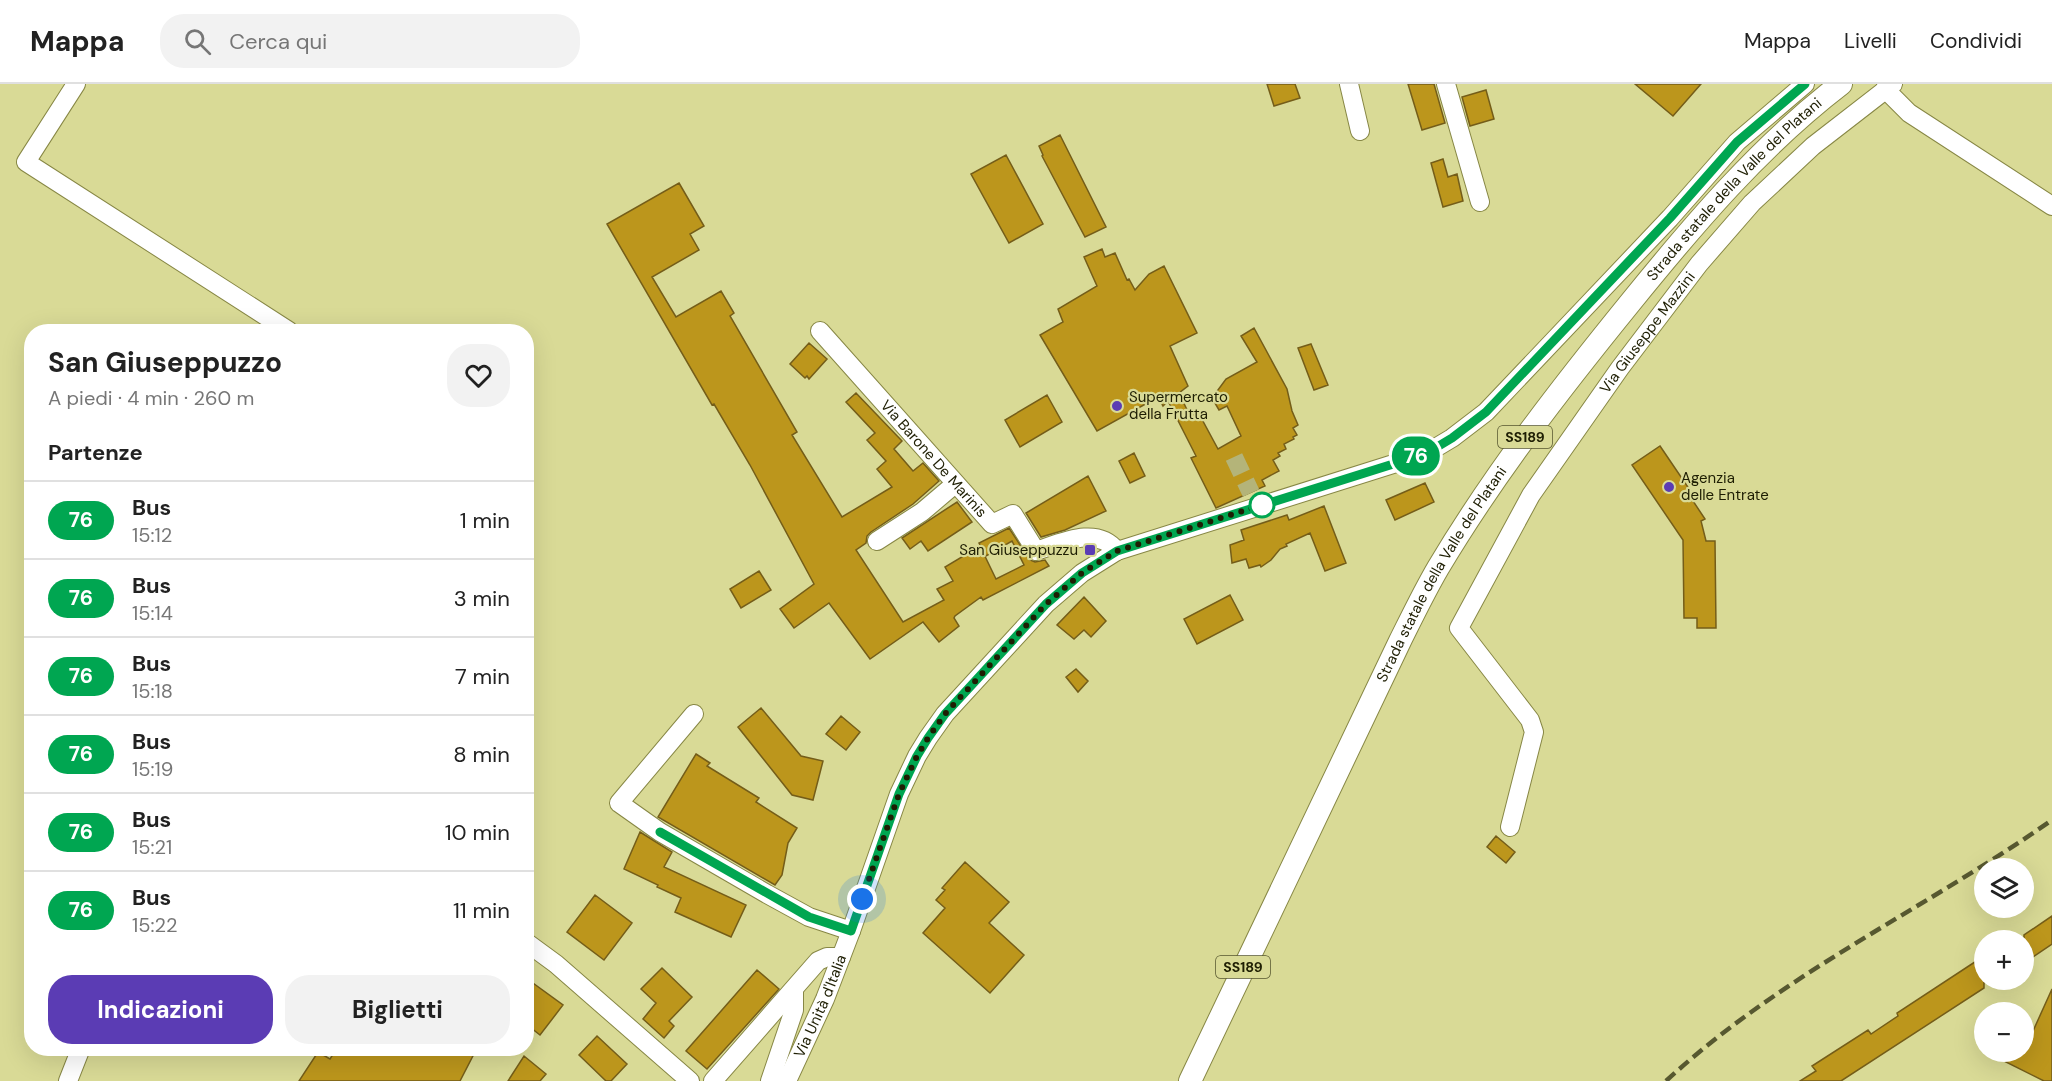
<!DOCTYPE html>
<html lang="it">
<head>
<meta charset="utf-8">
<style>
  :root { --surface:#fff; --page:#f2f2f2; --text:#222; --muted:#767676; --line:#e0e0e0; --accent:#5b3cb4 }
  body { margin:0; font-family:"DM Sans",sans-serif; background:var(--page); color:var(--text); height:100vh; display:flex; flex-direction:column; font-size:22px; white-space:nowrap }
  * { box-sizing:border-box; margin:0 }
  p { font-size:20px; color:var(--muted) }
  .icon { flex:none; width:33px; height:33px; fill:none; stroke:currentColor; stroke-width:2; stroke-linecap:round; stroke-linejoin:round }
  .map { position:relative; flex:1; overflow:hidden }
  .drawer { position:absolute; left:24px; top:240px; width:510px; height:732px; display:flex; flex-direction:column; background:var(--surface); border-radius:24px; box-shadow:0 6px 24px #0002 }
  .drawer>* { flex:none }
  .badge { padding:0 12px; border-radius:20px; font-size:21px; line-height:39px }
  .buttons { position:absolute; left:1974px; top:774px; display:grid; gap:12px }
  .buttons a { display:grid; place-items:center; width:60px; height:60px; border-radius:50%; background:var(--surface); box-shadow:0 6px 24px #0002; font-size:30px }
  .you { position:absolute; width:30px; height:30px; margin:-15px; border:4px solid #fff; border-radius:50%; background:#1a73e8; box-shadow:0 0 0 9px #1a73e833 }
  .map>.badge { position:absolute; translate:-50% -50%; box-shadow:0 0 0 3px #fff }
  h2 { padding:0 24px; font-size:22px; line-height:54px }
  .round { display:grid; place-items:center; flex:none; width:63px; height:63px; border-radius:24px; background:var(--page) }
  .overview { display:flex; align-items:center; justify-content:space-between; height:102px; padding:0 24px }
  h1 { font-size:28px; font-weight:700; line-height:45px }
  .button { display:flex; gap:12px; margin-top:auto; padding:12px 24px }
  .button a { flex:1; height:69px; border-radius:24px; background:var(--accent); color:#fff; font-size:24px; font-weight:700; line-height:69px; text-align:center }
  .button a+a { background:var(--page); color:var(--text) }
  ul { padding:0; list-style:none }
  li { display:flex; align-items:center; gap:18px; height:78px; padding:0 24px; border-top:2px solid var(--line) }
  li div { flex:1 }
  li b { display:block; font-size:22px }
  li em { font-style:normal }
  li .badge { min-width:66px; font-weight:700; text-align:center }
  header { display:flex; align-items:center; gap:36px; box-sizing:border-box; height:84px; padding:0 30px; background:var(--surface); border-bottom:2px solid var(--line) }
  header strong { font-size:28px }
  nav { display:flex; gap:33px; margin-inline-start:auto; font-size:21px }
  .search { width:420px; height:54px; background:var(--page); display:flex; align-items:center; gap:15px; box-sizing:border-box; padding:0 21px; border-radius:24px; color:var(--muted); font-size:22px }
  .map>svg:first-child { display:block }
  .building { fill:#bc961c; stroke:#745d19; stroke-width:1.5 }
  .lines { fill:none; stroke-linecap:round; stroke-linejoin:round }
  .minor-tunnel { stroke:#b4b479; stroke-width:18; stroke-dasharray:18 9; stroke-linecap:butt }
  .minor-casing { stroke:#878745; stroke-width:20 }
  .major-casing { stroke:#878745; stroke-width:24 }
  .minor { stroke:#fff; stroke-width:18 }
  .major { stroke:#fff; stroke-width:22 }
  .rail { stroke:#575830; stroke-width:4.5; stroke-dasharray:12 6; stroke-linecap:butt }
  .line-casing { stroke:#fff; stroke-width:14 }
  .line { stroke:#00a651; stroke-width:9 }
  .walk { stroke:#1e1e03; stroke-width:6; stroke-dasharray:0 10.8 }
  .poi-dot { fill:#5b3cb4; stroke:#d9da96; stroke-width:2 }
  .stop-dot { fill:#fff; stroke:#00a651; stroke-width:3 }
  .labels { text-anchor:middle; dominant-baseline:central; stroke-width:4.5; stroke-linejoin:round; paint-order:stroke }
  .shield { fill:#d9da96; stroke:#56562f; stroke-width:1.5 }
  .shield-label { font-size:14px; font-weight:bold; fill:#1e1e03 }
  .street-label { font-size:15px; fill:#1e1e03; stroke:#d9da96 }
  .poi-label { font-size:15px; fill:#1e1e03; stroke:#d9da96; text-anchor:start }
</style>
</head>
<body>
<header>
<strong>Mappa</strong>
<div class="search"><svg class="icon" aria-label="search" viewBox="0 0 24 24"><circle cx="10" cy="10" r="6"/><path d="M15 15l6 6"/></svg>Cerca qui</div>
<nav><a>Mappa</a><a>Livelli</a><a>Condividi</a></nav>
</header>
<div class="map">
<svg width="2052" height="997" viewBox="0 0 2052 997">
  <rect width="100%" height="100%" fill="#d9da96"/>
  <!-- building -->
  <path class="building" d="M1267 0H1295L1300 14 1274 22Z
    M1408 0H1434L1445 39 1422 46Z
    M1635 0H1701L1673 32Z
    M1486 6 1494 35 1470 42 1462 13Z
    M1060 51 1106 143 1085 153 1042 72 1043 71 1039 62Z
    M1006 71 1043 140 1009 159 971 90Z
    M1443 75 1448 93 1457 90 1463 117 1443 123 1431 79Z
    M679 99 704 142 690 150 699 166 652 193 676 233 721 207 734 229 730 232 797 348 792 351 842 433 892 403 877 385 886 377 867 356 875 349 846 318 856 309 902 357 894 365 913 387 923 379 939 397 913 420 871 448 867 452 866 459 856 466 903 538 944 516 937 505 953 497 945 483 980 462 996 495 1024 481 1012 457 986 472 979 459 1009 444 1030 476 1035 478 1045 476 1049 482 983 516 981 513 955 532 954 534 959 542 939 558 923 538 870 575 829 519 794 544 780 525 814 500 750 381 714 320 712 321 607 140Z
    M1102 165 1105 173 1115 169 1127 196 1129 195 1135 206 1149 190 1164 182 1197 249 1170 262 1188 302 1179 309 1190 332 1198 328 1218 365 1241 352 1227 322 1219 326 1212 314 1226 295 1257 278 1241 252 1254 244 1287 305 1292 327 1298 341 1293 344 1297 351 1293 353 1294 355 1284 360 1286 365 1278 369 1280 372 1273 376 1279 387 1262 396 1265 402 1216 424 1191 374 1196 372 1168 317 1163 322 1158 313 1097 347 1040 251 1063 238 1058 225 1097 202 1084 173Z
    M809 259 827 275 809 295 807 292 805 294 790 280Z
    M1311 260 1328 301 1314 306 1298 264Z
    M1047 311 1062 338 1020 363 1005 336Z
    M1660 362 1696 415 1693 417 1705 435 1701 437 1706 457H1715L1716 544H1697V534H1684L1683 456 1632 381Z
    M1134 369 1145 392 1130 399 1119 377Z
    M1088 392 1106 427 1065 446 1041 453 1026 429Z
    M1425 399 1434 418 1395 436 1386 416Z
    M957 418 972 438 928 467 921 457 910 465 902 454Z
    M1324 422 1346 479 1325 487 1310 449 1286 460 1287 462 1280 465 1271 476 1261 483 1260 481 1249 484 1246 475 1232 479 1230 461 1244 456 1241 446 1287 431 1289 436Z
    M759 487 771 506 741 524 730 505Z
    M1230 511 1243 536 1197 560 1184 535Z
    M1084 513 1106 537 1091 553 1084 546 1074 555 1057 541Z
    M1076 585 1088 597 1078 608 1066 593Z
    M761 624 801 672 823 677 813 716 792 711 738 643Z
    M841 632 860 648 846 666 826 650Z
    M696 670 710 679 707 682 759 714 756 718 797 744 788 759 782 791 775 801 658 733Z
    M640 748 672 768 664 783 746 821 731 853 675 828 681 814 657 803 658 801 624 785Z
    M1496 752 1515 768 1506 779 1487 763Z
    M965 778 1009 818 989 839 1024 871 990 909 923 849 945 824 936 816 945 806 942 804Z
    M595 811 632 839 604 876 567 848Z
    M2052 832V860L2024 879V851Z
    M1984 872V904L1841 997H1800L1816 987 1812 982 1868 946 1871 950 1898 932 1897 929Z
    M662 884 692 913 669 937 674 942 664 954 643 935 656 919 641 905Z
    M757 886 779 905 707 985 686 967Z
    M526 894 563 921 540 951 526 940Z
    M2052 905V997H2044L1986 968H2024V943L2033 947Z
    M597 952 627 980 611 997H606L579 971Z
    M337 964H477L460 997H299L318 968 330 975Z
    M524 972 546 990 540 997H508Z"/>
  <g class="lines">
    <!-- minor-tunnel -->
    <path class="minor-tunnel" d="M1234 373 1251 409"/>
    <!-- minor casing -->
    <g class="minor-casing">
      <g id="minor">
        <path d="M76 0 26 78 289 247"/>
        <path d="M1349 0 1360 47"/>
        <path d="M1446 0 1480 118"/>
        <path d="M1885 5 1909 29 2052 122"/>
        <path id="s1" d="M820 247 992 440 1013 430 1036 467C1061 459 1097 441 1117 467"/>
        <path d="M877 457 922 428 955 400"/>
        <path d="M694 630 619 719 660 748 767 810 809 833 851 847"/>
        <path id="s2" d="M1510 743 1534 648 1530 636 1459 544 1531 411 1620 284 1699 180 1752 119 1813 62 1893 0"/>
        <path d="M526 858 556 880 690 997"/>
        <path d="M68 997 81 964"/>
        <path d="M713 997 818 877 827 873H841"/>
        <path d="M770 997 794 926V906"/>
        <path id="s3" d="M787 997 825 915 851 847 899 710 917 672 928 654 945 630 1046 520 1082 489 1117 467 1406 376 1437 363 1452 354 1486 328 1670 134 1737 58 1805 0"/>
      </g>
    </g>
    <!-- major casing -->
    <g class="major-casing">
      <g id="major">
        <path id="s4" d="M1190 997 1400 557C1412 533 1424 508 1438 484 1494 390 1561 304 1630 219 1694 140 1760 62 1841 0"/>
      </g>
    </g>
    <!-- minor -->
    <use href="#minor" class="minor"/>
    <!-- major -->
    <use href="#major" class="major"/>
    <!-- rail -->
    <path class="rail" d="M1666 997C1782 890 1925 825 2052 736"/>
  </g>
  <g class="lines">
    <!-- line casing -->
    <g class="line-casing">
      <path id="line" d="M660 748 809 833 851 847 899 710 917 672 928 654 945 630 1046 520 1082 489 1117 467 1406 376 1437 363 1452 354 1486 328 1670 134 1737 58 1805 0"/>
    </g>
    <!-- line -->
    <use href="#line" class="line"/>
    <!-- walk -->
    <path class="walk" d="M862 815 899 710 917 672 928 654 945 630 1046 520 1082 489 1117 467 1262 421"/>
  </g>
  <!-- markers -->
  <g class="poi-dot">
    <circle cx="1117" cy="322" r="6"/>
    <circle cx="1669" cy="403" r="6"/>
    <rect x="1084" y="460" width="12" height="12" rx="3"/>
  </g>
  <circle class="stop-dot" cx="1262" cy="421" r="12"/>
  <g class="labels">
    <!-- shield labels -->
    <g class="shield">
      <rect x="1498" y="342" width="54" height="22" rx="4.5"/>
      <rect x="1216" y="872" width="54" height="22" rx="4.5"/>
    </g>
    <g class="shield-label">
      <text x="1525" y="353">SS189</text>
      <text x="1243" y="883">SS189</text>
    </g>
    <!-- street labels -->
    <g class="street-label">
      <text stroke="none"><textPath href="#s4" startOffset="1052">Strada statale della Valle del Platani</textPath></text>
      <text stroke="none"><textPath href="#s2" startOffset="578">Via Giuseppe Mazzini</textPath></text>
      <text stroke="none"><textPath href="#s1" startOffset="171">Via Barone De Marinis</textPath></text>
      <text stroke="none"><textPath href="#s4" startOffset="566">Strada statale della Valle del Platani</textPath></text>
      <text stroke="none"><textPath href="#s3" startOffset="82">Via Unità d'Italia</textPath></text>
    </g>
    <!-- poi labels -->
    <g class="poi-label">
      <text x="1129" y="313">Supermercato<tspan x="1129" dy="17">della Frutta</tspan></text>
      <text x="1681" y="394">Agenzia<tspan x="1681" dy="17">delle Entrate</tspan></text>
      <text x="1078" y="466" text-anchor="end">San Giuseppuzzu</text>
    </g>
  </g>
</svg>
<div class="buttons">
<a><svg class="icon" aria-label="layers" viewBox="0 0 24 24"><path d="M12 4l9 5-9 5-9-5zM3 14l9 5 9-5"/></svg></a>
<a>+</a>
<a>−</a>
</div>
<div class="you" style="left:862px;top:815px"></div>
<b class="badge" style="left:1416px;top:372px;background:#00a651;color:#fff">76</b>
<section class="drawer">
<div class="overview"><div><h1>San Giuseppuzzo</h1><p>A piedi · 4 min · 260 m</p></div><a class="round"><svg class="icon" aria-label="heart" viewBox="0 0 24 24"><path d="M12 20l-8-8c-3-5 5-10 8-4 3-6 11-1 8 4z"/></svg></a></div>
<h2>Partenze</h2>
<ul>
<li><span class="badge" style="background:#00a651;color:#fff">76</span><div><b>Bus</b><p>15:12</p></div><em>1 min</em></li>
<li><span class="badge" style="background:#00a651;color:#fff">76</span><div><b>Bus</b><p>15:14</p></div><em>3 min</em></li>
<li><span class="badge" style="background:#00a651;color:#fff">76</span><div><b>Bus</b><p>15:18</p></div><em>7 min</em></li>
<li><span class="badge" style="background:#00a651;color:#fff">76</span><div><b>Bus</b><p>15:19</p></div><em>8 min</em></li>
<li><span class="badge" style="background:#00a651;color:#fff">76</span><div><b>Bus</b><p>15:21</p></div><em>10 min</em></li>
<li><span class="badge" style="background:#00a651;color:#fff">76</span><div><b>Bus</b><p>15:22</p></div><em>11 min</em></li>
</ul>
<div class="button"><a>Indicazioni</a><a>Biglietti</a></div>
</section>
</div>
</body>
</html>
